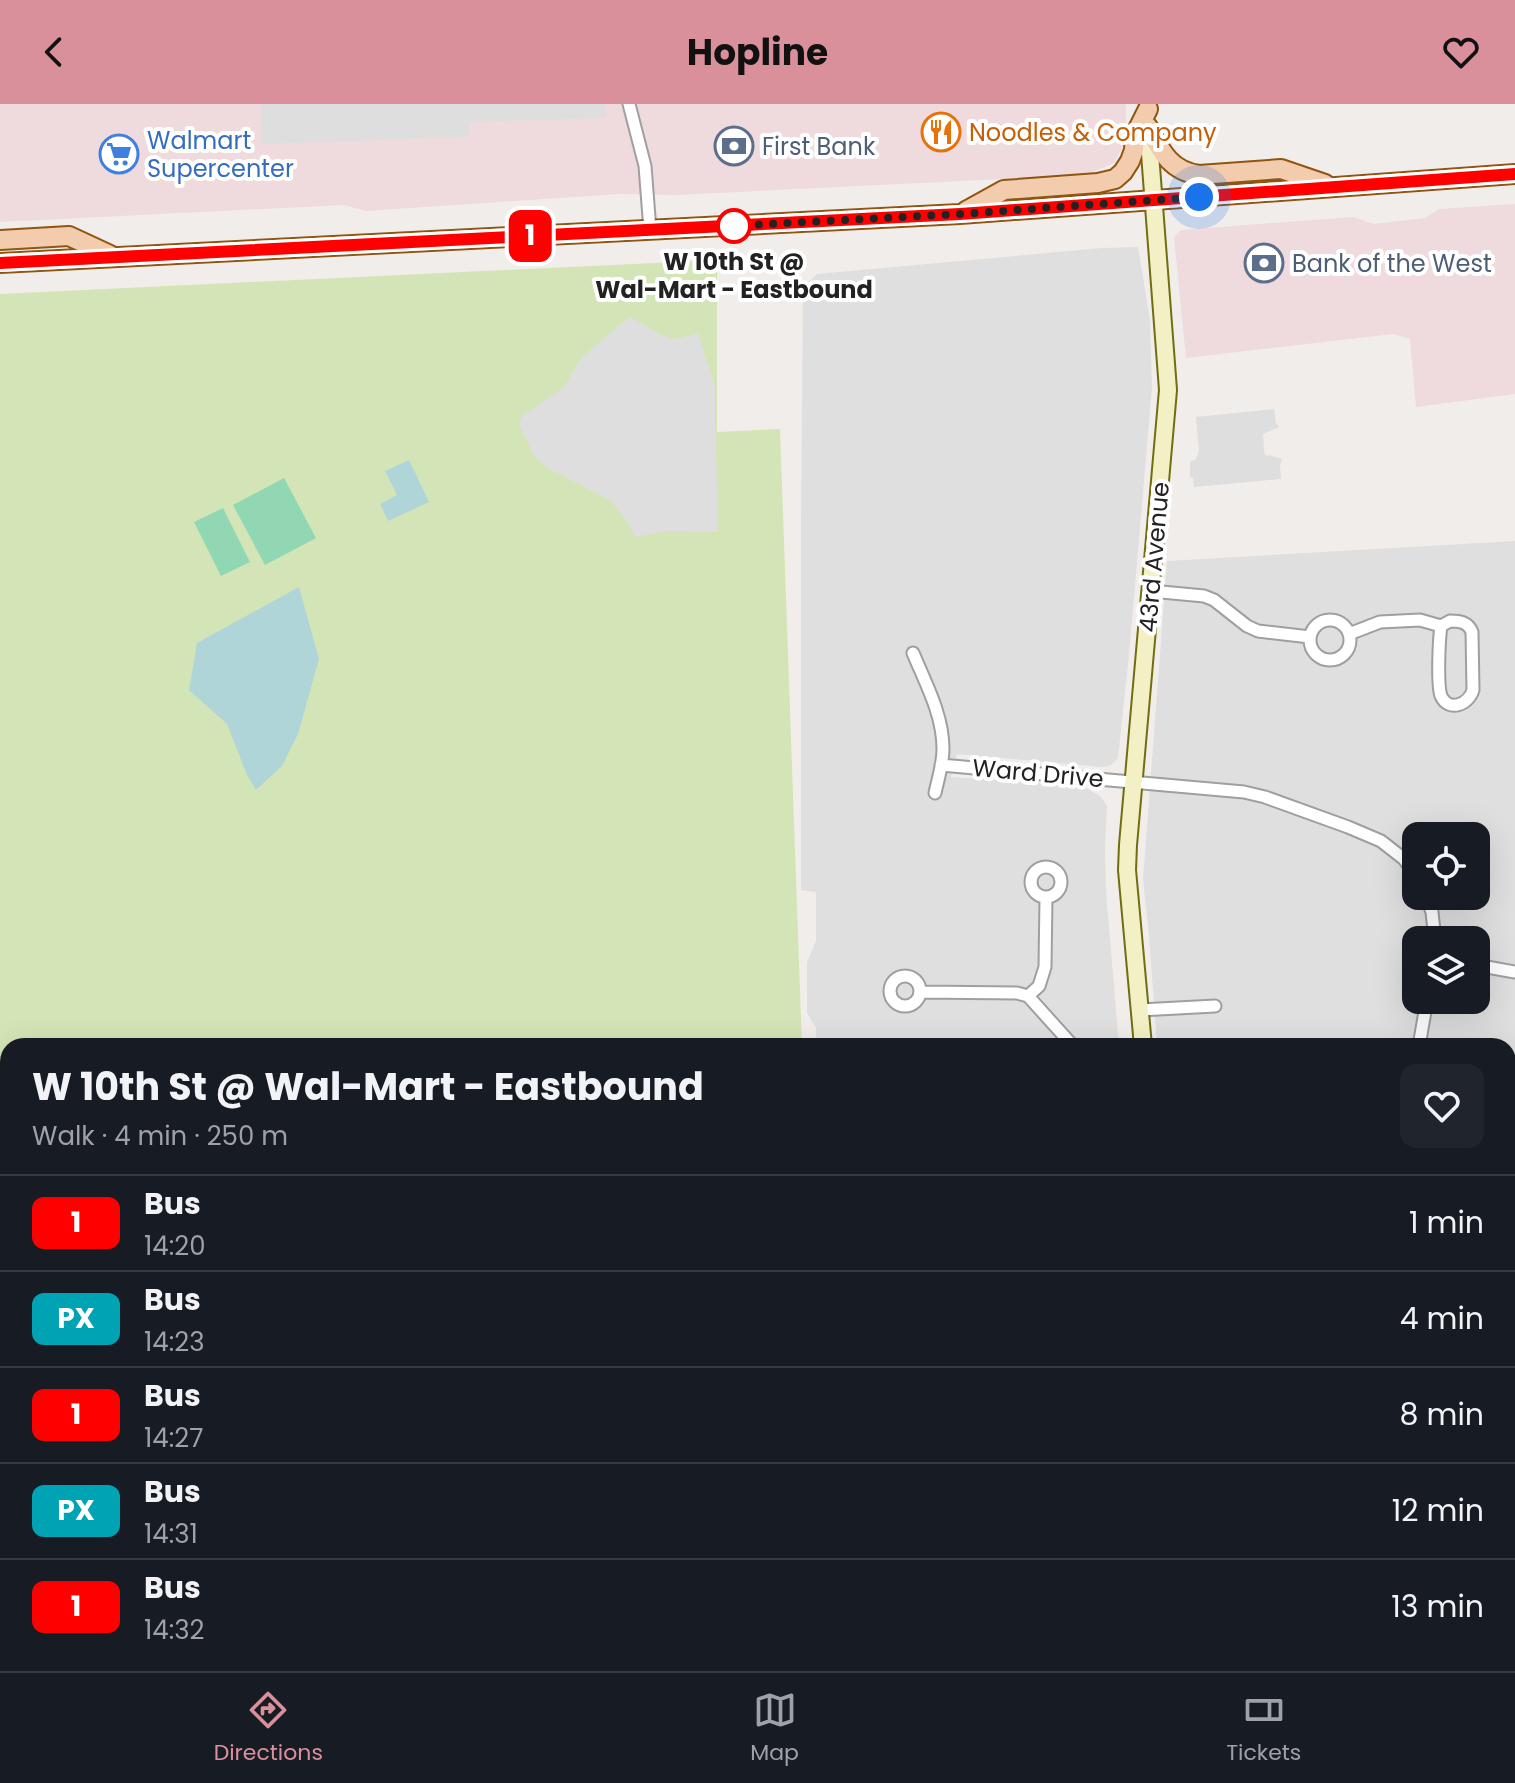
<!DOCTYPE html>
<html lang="en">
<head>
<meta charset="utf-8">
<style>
  :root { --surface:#171b24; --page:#20242c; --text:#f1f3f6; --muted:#9ea1a6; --line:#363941; --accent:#da909b }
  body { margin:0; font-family:Poppins,sans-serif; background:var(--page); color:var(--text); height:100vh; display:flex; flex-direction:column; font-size:30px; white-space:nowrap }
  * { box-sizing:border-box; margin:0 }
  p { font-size:26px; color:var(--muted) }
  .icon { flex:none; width:44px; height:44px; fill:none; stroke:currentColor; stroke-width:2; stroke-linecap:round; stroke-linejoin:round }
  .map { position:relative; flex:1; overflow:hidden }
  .sheet { position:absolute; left:0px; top:934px; width:1516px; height:634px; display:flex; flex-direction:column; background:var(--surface); border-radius:24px 24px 0 0; box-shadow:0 8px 32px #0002 }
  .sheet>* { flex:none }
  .badge { padding:0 16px; border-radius:12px; font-size:28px; line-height:52px }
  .controls { position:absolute; left:1402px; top:718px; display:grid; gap:16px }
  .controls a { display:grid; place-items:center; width:88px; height:88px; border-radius:16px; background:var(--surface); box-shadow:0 8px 32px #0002; font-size:40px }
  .you { position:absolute; width:40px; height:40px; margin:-20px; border:6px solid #fff; border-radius:50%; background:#1a73e8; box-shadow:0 0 0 12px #1a73e833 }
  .map>.badge { position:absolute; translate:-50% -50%; box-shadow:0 0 0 4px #fff }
  .round { display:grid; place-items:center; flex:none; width:84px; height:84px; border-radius:16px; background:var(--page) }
  .overview { display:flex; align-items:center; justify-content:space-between; height:136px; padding:0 32px }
  h1 { font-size:38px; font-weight:700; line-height:60px }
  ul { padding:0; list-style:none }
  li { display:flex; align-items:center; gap:24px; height:96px; padding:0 32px; border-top:2px solid var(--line) }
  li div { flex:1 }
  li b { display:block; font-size:30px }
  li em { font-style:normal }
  li .badge { min-width:88px; font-weight:700; text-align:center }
  header { display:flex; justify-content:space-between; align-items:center; height:104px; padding:0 32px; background:var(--accent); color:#111; font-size:36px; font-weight:700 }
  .tab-bar { display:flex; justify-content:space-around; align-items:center; height:112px; border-top:2px solid var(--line); background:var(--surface); font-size:22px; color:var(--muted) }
  .tab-bar a { display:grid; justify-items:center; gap:4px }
  .tab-bar .current { color:var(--accent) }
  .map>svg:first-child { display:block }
  .residential { fill:#e0dfdf; fill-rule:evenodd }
  .commercial { fill:#efdbdd }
  .grass { fill:#d3e5b6 }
  .pitch { fill:#91d7b3 }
  .parking { fill:#dedede }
  .water { fill:#afd5d9 }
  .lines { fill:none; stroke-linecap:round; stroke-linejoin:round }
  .street-casing { stroke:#9f9f9f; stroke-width:15 }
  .secondary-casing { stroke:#706e11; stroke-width:20 }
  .primary-casing { stroke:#8f5511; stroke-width:22 }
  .street { stroke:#fff; stroke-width:11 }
  .secondary { stroke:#f4f0c5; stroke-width:16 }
  .primary { stroke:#f3ccad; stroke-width:18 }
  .line-casing { stroke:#fff; stroke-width:18 }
  .line { stroke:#f00; stroke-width:12 }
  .walk { stroke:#222; stroke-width:8; stroke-dasharray:0 14.4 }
  .stop-dot { fill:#fff; stroke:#f00; stroke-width:4 }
  .labels { text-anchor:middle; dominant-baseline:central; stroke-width:8; stroke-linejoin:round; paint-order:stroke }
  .food-label { font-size:24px; fill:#c56008; stroke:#fff; text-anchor:start }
  .shop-label { font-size:24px; fill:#366cbe; stroke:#fff; text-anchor:start }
  .service-label { font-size:24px; fill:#4e5e75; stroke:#fff; text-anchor:start }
  .stop-label { font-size:24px; font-weight:bold; fill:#222; stroke:#fff }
  .street-label { font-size:24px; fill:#222; stroke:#fff }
</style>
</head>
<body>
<header><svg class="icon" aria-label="back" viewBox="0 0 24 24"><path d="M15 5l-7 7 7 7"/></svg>Hopline<svg class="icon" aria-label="heart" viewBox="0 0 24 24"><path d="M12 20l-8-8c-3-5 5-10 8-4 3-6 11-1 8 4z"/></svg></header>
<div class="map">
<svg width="1515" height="1567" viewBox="0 0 1515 1567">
  <rect width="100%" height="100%" fill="#f1edea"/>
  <!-- residential -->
  <path class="residential" d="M1138 143 1150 216 1152 284 1129 551 1118 654 1110 662 1102 663 957 650 951 673 1056 680 1086 684 1101 693 1107 702 1105 744 1106 788 1119 942H816V924L807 909V858L816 837V788L801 786V417L803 183 817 170 1102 144Z
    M1515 437V1567H64L69 1560H1508V942H1157L1149 832 1143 775 1167 457ZM1416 732H1476V792H1416ZM1416 836H1476V896H1416Z"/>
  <!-- commercial -->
  <path class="commercial" d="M0 0H1126V37L1114 59 1086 71 677 91 618 90 366 107 344 101 0 118Z
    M1515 100V290L1416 303 1410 235 1393 230 1186 254 1174 133 1181 126 1353 113 1374 120 1425 114 1439 105Z"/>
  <!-- grass -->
  <path class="grass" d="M717 156V328L780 325 802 942H8V1183L0 1182V190Z"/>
  <!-- pitch -->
  <path class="pitch" d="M284 374 316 434 265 461 233 401Z
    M223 404 250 458 221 472 194 418Z"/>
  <!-- parking -->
  <path class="parking" d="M261 0H606V14L469 18V33L262 40Z
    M629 213 672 236 698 229 715 283 718 428 668 427 635 433 628 419 611 397 548 364 534 352 519 320 522 312 564 283 582 253Z
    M1274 305 1276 319 1279 323 1263 330 1264 347 1266 352 1269 351 1282 355 1280 361 1281 375 1194 383 1193 374 1190 373V358L1196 355 1199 347 1196 313Z"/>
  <!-- water -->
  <path class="water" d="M409 356 429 398 388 417 380 400 397 391 385 367Z
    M299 483 319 555 298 630 282 662 256 686 247 671 227 620 189 586 197 539Z"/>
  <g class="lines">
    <!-- street casing -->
    <g class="street-casing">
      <path id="street" d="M629 0 645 62 650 126
        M1151 487 1204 492 1214 496 1247 522 1258 527 1310 533
        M1310 536a20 20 0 1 1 40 0a20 20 0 1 1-40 0Z
        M1450 517C1460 517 1468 518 1472 528L1473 586C1469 600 1449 609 1441 592 1437 581 1439 535 1441 522Z
        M1349 530 1380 518 1420 516 1441 522
        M913 549C926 580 943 611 943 645 943 660 938 675 935 689
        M941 661 1244 688 1265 693 1348 723 1381 737 1404 755 1416 772
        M1031 778a15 15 0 1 1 30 0a15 15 0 1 1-30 0Z
        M1426 792 1432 808 1435 836
        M1476 861 1515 868
        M890 887a15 15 0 1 1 30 0a15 15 0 1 1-30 0Z
        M920 888 1017 889 1028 892 1073 942
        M1028 892 1039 882 1045 863 1046 793
        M1140 906 1215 902
        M1419 942 1427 896
        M390 1560 403 1567
        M773 1560 774 1567
        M910 1560V1567
        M216 1567 222 1560
        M617 1567V1560
        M933 1567H1013"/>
    </g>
    <!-- secondary casing -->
    <g class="secondary-casing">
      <path id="secondary" d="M1143 942 1127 766 1128 741 1168 286 1148 23
        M1161 1567 1164 1560"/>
    </g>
    <!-- primary casing -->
    <g class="primary-casing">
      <path id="primary" d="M1148 23C1161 47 1170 67 1199 71L1281 65 1325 80
        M966 107 1004 86 1098 79 1115 75 1123 68 1130 57 1134 46 1135 31 1148 5
        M0 136 69 132 110 151
        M0 159 960 110 1515 70"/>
    </g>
    <!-- street -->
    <use href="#street" class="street"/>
    <!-- secondary -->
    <use href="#secondary" class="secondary"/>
    <!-- primary -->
    <use href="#primary" class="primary"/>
  </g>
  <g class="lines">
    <!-- line casing -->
    <g class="line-casing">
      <path id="line" d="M0 159 960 110 1515 70"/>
    </g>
    <!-- line -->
    <use href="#line" class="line"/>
    <!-- walk -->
    <path class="walk" d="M734 122H732L960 110 1199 93"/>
  </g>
  <!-- icons -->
  <defs>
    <g id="restaurant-ring" transform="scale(2)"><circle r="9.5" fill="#fff" stroke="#e8710a" stroke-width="1.5"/><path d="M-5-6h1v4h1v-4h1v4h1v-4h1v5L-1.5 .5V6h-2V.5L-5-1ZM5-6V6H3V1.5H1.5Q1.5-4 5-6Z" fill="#e8710a"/></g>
    <g id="bank-ring" transform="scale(2)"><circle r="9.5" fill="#fff" stroke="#5c6f8a" stroke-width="1.5"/><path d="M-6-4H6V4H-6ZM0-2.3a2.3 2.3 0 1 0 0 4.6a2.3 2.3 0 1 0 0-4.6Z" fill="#5c6f8a"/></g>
    <g id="supermarket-ring" transform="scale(2)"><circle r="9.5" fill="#fff" stroke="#3f7fe0" stroke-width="1.5"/><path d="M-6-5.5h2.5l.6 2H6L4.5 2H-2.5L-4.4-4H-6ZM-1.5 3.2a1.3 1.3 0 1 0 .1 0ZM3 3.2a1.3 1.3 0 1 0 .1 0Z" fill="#3f7fe0"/></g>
  </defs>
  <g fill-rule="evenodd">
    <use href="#restaurant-ring" x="941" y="28"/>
    <use href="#bank-ring" x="734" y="42"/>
    <use href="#supermarket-ring" x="119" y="50"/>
    <use href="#bank-ring" x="1264" y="159"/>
  </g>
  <!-- markers -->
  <circle class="stop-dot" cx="734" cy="122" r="16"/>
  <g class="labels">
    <!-- food labels -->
    <g class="food-label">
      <text x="969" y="28">Noodles &amp; Company</text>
    </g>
    <!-- shop labels -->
    <g class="shop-label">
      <text x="147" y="36">Walmart<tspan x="147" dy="28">Supercenter</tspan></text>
    </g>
    <!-- service labels -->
    <g class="service-label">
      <text x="762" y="42">First Bank</text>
      <text x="1292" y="159">Bank of the West</text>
    </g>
    <!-- stop labels -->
    <g class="stop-label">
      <text x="734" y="157">W 10th St @<tspan x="734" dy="28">Wal-Mart - Eastbound</tspan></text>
    </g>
    <!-- street labels -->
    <g class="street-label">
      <text transform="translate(1154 453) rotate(-85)">43rd Avenue</text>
      <text transform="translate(1038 669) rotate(5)">Ward Drive</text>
    </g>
  </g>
</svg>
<div class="controls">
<a><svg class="icon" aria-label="locate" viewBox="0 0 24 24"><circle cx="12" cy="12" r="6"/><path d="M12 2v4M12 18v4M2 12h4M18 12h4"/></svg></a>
<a><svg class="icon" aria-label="layers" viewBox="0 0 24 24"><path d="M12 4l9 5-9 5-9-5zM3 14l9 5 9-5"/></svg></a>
</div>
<div class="you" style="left:1199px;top:93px"></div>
<b class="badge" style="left:530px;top:132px;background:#f00;color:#fff">1</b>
<section class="sheet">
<div class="overview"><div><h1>W 10th St @ Wal-Mart - Eastbound</h1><p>Walk · 4 min · 250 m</p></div><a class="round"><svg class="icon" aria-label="heart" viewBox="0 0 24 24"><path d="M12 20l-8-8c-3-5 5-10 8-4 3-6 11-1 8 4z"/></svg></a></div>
<ul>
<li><span class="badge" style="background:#f00;color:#fff">1</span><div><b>Bus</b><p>14:20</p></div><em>1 min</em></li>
<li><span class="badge" style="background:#00a3b4;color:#fff">PX</span><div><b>Bus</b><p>14:23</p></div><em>4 min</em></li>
<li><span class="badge" style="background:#f00;color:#fff">1</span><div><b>Bus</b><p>14:27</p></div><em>8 min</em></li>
<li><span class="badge" style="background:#00a3b4;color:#fff">PX</span><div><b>Bus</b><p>14:31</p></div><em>12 min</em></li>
<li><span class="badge" style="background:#f00;color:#fff">1</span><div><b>Bus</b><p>14:32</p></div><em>13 min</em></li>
</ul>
</section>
</div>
<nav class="tab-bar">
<a class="current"><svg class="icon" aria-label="directions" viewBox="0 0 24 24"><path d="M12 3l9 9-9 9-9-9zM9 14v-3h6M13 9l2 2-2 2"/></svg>Directions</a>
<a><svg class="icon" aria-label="map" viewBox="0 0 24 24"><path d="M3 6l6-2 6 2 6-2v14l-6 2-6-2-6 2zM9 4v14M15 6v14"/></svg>Map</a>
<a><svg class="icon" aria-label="tickets" viewBox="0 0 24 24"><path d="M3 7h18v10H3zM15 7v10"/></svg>Tickets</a>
</nav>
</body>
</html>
